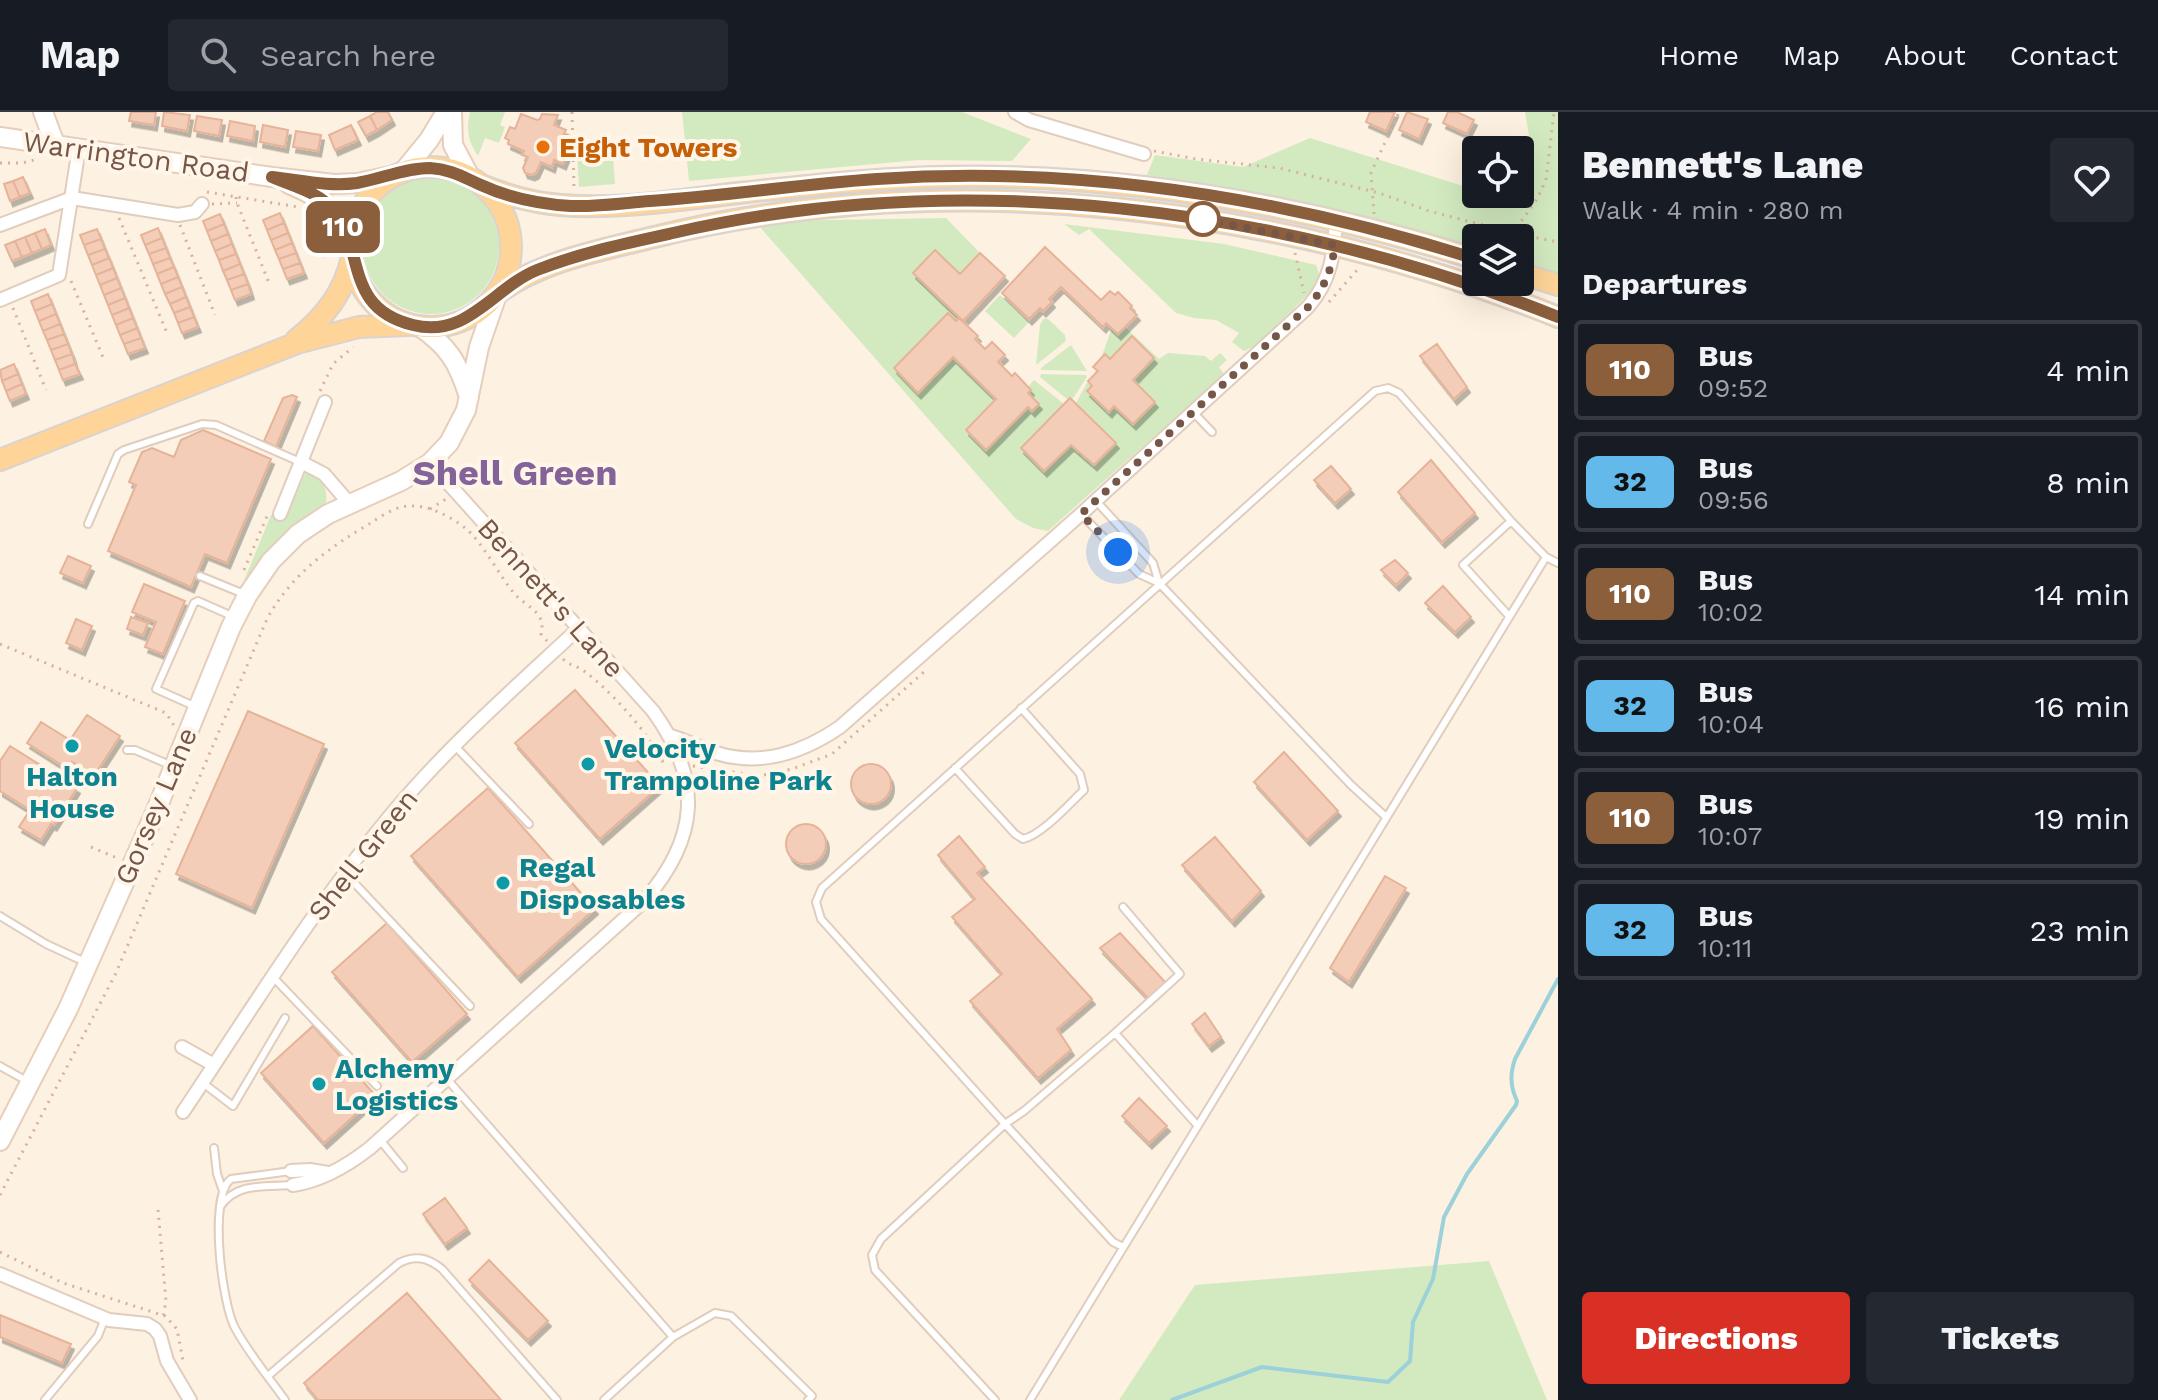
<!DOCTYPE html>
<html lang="en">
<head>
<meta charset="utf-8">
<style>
  :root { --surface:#171b24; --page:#242831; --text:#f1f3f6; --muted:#9ea1a6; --line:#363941; --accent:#d93025 }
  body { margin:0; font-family:"Work Sans",sans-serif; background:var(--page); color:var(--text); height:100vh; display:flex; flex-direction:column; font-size:30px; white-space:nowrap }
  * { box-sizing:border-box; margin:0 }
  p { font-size:26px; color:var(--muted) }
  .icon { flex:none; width:44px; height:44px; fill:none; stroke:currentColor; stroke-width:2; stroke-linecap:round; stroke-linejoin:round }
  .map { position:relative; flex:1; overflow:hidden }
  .panel { display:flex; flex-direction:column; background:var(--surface); width:600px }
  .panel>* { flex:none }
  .badge { padding:0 16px; border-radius:12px; font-size:28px; line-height:52px }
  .buttons { position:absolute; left:1462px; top:24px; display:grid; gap:16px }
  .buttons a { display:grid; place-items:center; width:72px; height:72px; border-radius:8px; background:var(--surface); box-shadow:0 8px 32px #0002; font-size:40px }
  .you { position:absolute; width:40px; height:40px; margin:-20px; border:6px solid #fff; border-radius:50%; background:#1a73e8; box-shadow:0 0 0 12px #1a73e833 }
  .map>.badge { position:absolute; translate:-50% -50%; box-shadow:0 0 0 4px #fff }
  h2 { padding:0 24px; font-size:30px; line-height:72px }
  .round { display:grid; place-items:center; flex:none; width:84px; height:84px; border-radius:8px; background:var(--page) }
  .head { display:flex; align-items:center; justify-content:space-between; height:136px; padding:0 24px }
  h1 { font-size:38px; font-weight:800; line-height:60px }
  .action { display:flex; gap:16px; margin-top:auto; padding:16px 24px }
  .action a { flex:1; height:92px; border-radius:8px; background:var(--accent); color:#fff; font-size:32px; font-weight:800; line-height:92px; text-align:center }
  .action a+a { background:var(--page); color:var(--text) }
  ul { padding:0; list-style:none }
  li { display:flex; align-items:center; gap:24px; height:100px; margin:0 16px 12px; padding:0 8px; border:4px solid var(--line); border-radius:8px }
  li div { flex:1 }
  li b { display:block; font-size:30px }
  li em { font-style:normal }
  li .badge { min-width:88px; font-weight:700; text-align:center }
  header { display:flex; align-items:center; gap:48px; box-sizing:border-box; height:112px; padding:0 40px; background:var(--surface); border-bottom:2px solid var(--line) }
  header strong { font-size:38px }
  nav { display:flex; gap:44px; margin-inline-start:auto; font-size:28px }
  .search { width:560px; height:72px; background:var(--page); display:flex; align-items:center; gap:20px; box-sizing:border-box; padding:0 28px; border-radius:8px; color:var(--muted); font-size:30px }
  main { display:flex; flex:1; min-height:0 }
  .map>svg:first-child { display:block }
  .green { fill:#d3eac0 }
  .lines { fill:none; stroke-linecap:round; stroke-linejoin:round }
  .stream { stroke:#9cd1d9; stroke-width:4 }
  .building { fill:#f3cdb8; stroke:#e6b398; stroke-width:2; filter:url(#shadow) }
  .lane-casing { stroke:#e1cdbd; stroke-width:10 }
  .street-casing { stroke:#e1cdbd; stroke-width:16 }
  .secondary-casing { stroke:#e6cebb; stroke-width:22 }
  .primary-casing { stroke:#dbd3cf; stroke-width:24 }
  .path { stroke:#d8b19c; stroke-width:3; stroke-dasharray:2 6; stroke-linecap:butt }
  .lane { stroke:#fff; stroke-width:6 }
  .street { stroke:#fff; stroke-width:12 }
  .secondary { stroke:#fff; stroke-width:18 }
  .primary { stroke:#fed498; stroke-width:20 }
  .line-casing { stroke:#fff; stroke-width:18 }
  .line { stroke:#8b5e3c; stroke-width:12 }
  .walk { stroke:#755647; stroke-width:8; stroke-dasharray:0 14.4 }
  .food-dot { fill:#e8710a; stroke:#fff5e8; stroke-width:3 }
  .stop-dot { fill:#fff; stroke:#8b5e3c; stroke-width:4 }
  .culture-dot { fill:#0f9aa8; stroke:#fff5e8; stroke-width:3 }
  .labels { text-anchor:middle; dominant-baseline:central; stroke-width:8; stroke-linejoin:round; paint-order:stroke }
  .food-label { font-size:28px; font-weight:bold; fill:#c56008; stroke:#fff5e8; text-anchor:start }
  .street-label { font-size:28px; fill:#755647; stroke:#fff5e8 }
  .culture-label { font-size:28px; font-weight:bold; fill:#0d838f; stroke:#fff5e8; text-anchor:start }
  .district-label { font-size:36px; font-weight:bold; fill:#846399; stroke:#fff5e8 }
</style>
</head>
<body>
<header>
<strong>Map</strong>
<div class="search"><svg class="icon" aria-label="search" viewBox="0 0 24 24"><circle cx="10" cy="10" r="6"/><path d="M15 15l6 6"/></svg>Search here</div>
<nav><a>Home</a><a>Map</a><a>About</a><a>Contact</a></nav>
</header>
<main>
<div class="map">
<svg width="1558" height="1288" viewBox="0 0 1558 1288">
  <defs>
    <filter id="shadow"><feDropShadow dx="3" dy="5.5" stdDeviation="0" flood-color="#0004"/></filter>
  </defs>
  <rect width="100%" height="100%" fill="#fdf1e1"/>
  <!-- green -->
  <path class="green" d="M470 0H505L500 13 505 15 499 31 485 26 478 44C468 29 466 18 470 0Z
    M682 0H962L1031 27 1012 49 919 48 689 69Z
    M1525 0H1558V168L1520 157V126H1476V144C1367 114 1259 80 1147 63L1155 43 1243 55 1310 26 1476 78V82H1488L1516 91 1520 82 1529 23Z
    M612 30 615 72 579 75 577 39 581 32Z
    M363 134a68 68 0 1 1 136 0a68 68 0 1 1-136 0Z
    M752 106 775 109 946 106 980 141 960 162 935 138 913 162 960 205 956 209 948 201 894 257 918 280 953 245 996 287 966 318 986 338 1028 295 1032 299 1039 292 1028 281 1031 278 1028 275 1034 268 1064 292 1068 288 1040 265 1041 262 1086 263 1087 265 1072 288 1076 291 1088 269 1092 274 1087 280 1108 300 1114 294 1134 312 1155 290 1133 268 1132 225 1110 247 1105 242 1101 246 1112 216 1118 222 1125 215 1159 247 1168 241 1205 244 1211 249 1220 241 1227 248 1219 255 1224 262 1048 419 1033 416 1016 407Z
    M1064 112 1224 132 1316 153 1320 165 1319 172 1255 234 1244 239 1232 230 1239 221 1216 208 1194 206 1176 201 1089 117 1079 123Z
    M1000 183 1029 210 1014 226 985 199Z
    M1043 207H1048L1065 223 1066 229 1036 253 1040 213Z
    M1071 233 1087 259 1041 258V256Z
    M306 360C320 364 329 376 326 391L285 422 243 471 271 403 285 408Z
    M1489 1149 1547 1288H1119L1195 1173Z"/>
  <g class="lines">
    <!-- stream -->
    <path class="stream" d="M1172 1288 1262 1255 1388 1270 1410 1249 1413 1210 1433 1167 1444 1105 1467 1062 1516 993 1517 989C1510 974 1510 962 1515 947L1558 867"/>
  </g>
  <!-- building -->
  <path class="building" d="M131 0H156L154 13 129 9Z
    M164 0 190 3 187 19 162 14Z
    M377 0H388L392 8 377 18 370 4Z
    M1370 0H1395L1386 19 1366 10Z
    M1407 0 1428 7 1419 27 1399 18Z
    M1448 0H1457L1474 8 1467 22 1443 11Z
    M521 2 537 8 540 7 542 2 558 3 554 13 566 18 563 24 573 28 563 52 554 48 552 55 541 50 536 61 532 63 525 61 523 56 528 45 522 43 524 39 508 32 509 28 505 26 510 15 515 17Z
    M197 4 222 8 219 24 194 19Z
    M370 4 377 18 366 24 358 10Z
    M230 9 255 14 253 29 227 24Z
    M263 13 288 18 285 35 260 30Z
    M351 13 358 28 335 38 329 23Z
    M296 19 321 23 318 39 293 35Z
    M23 65 30 81 20 85 13 69Z
    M13 69 20 85 10 89 4 72Z
    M280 101 284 111 267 118 263 108Z
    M220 102 224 112 207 119 203 109Z
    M284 111 288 121 271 128 267 118Z
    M224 112 228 122 211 129 207 119Z
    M158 116 162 126 145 133 141 123Z
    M45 117 51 133 42 137 35 121Z
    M97 117 101 127 84 133 80 123Z
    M35 121 42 137 32 141 25 125Z
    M288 121 292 131 275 138 271 128Z
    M228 122 232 132 215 139 211 129Z
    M25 125 32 141 22 145 15 129Z
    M162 126 166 136 149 142 145 133Z
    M101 127 105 137 88 143 84 133Z
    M15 129 22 145 12 149 5 133Z
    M292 131 296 141 279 147 275 138Z
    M232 132 236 142 219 148 215 139Z
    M1045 135 1101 188 1110 179 1115 183 1118 180 1132 194 1130 196 1137 203 1118 222 1106 211 1103 215 1061 175 1049 187 1052 190 1043 199 1040 196 1029 207 1002 181Z
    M166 136 170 146 153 152 149 142Z
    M105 137 109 146 92 153 88 143Z
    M935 138 960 162 980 141 1005 164 963 209 913 161Z
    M296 141 300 151 283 157 279 147Z
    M236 142 240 152 223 159 219 148Z
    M109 146 113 156 96 163 92 153Z
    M170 146 174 155 157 162 153 152Z
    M300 151 304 161 287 167 283 157Z
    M240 152 244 162 227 168 223 159Z
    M174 155 178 165 161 172 157 162Z
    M113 156 117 166 100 173 96 163Z
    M244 162 248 172 231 178 227 168Z
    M178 165 182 175 165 182 161 172Z
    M117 166 121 176 104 183 100 173Z
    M248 172 251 182 235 188 231 178Z
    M182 175 186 185 170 192 165 182Z
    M121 176 125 186 108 193 104 183Z
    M48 182 52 192 35 199 31 189Z
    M186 185 190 195 174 201 170 192Z
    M125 186 129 196 112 203 108 193Z
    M52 192 56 202 39 209 35 199Z
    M190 195 194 205 178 211 174 201Z
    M129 196 133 206 116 213 112 203Z
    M948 201 956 209 959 206 978 224 975 227 985 237 992 230 1005 243 998 250 1012 264 1015 261 1031 278 1028 281 1039 292 1032 299 1028 295 986 338 966 318 996 287 953 245 918 281 894 256Z
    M56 202 60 212 43 219 39 209Z
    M194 205 198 215 182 221 178 211Z
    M133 206 137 216 120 223 116 213Z
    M60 212 64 222 47 228 43 219Z
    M137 216 141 226 124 232 120 223Z
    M64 222 68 232 51 238 47 228Z
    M1132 224 1154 246 1133 268 1155 290 1133 312 1114 294 1109 300 1087 279 1092 274 1088 269 1098 259 1093 255 1105 242 1110 247Z
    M141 226 145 236 128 242 124 232Z
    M68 232 72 242 55 248 51 238Z
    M1437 232 1467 275 1454 287 1420 244Z
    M72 242 75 252 59 258 55 248Z
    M14 252 18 262 2 269 0 258Z
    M75 252 80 262 63 268 59 258Z
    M18 262 22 272 6 279 2 269Z
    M22 272 26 282 10 289 6 279Z
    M292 283 297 285 276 335 264 329 283 286Z
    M1070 286 1116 331 1094 353 1071 333 1044 359 1021 336Z
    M203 318 271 347 227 451 205 442 191 475 108 439 136 373 129 370 142 340 152 336 174 345 181 328Z
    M1431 348 1475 401 1442 430 1398 380Z
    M1331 354 1351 377 1335 391 1314 368Z
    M68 444 91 454 83 471 60 461Z
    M1395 448 1408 461 1396 473 1381 458Z
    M144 472 185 489 163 542 145 535 156 510 132 500Z
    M1443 474 1471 505 1455 520 1425 491Z
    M131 505 148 511 143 523 127 517Z
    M76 507 92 514 82 538 66 531Z
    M575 578 660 674 600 727 515 631Z
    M248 599 324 632 252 796 176 762Z
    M87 603 120 624 94 664 72 650 68 657 27 631 41 610 70 628Z
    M10 634 77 676 54 713 51 712 41 728 19 715 30 698 0 679V649Z
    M1284 640 1338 699 1307 728 1254 670Z
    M851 672a20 20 0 1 1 40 0a20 20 0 1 1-40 0Z
    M488 676 595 797 518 865 411 744Z
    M786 732a20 20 0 1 1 40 0a20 20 0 1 1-40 0Z
    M959 724 985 755 977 761 1092 887 1057 917 1071 938 1038 966 970 889 1002 862 952 805 975 787 938 743Z
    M1215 725 1261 779 1232 809 1182 753Z
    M1385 764 1406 776 1349 870 1330 856Z
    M387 811 467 902 412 950 332 860Z
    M1120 821 1165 870 1149 887 1100 836Z
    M1205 901 1221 925 1209 934 1192 912Z
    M313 914 376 984 324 1031 261 961Z
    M1139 986 1167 1014 1149 1031 1122 1004Z
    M445 1086 467 1116 445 1132 423 1102Z
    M489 1148 548 1209 528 1228 469 1168Z
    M407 1181 501 1288H318L304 1271Z
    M0 1203 71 1232 62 1251 0 1225Z"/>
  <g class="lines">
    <!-- lane casing -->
    <g class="lane-casing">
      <path id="lane" d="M1193 300 1212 320
        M1097 390 1153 451 1159 471
        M1081 402 1139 462 1159 471 1351 673 1385 704
        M88 412 118 342 124 338 202 312 216 313 300 350
        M1546 445 1558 451
        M200 464 244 482
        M1509 504 1463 453 1511 409
        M194 594 156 577 194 491 198 489 232 504
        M454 633 529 712
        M127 638H135L170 653
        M955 656 1015 722 1023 727C1042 723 1069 692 1084 678L1080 662 1021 596
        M345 761 470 894
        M0 804 46 832 85 850
        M272 864 377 974
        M1115 921 1180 862 1123 795
        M0 954 27 969
        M447 967 673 1225
        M203 971 233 994 285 906
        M380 1028 403 1056
        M214 1036 217 1062 223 1079
        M220 1095C236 1070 265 1075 293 1073
        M1123 1135 1113 1130 1005 1012 1024 999 1115 921 1197 1013
        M268 1264 399 1151C415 1143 427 1145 442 1157L557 1288
        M45 1288 98 1224 105 1206
        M285 1288C268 1264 249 1242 235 1216 222 1192 208 1084 231 1067L291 1059
        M604 1288 673 1225 715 1201 731 1204 812 1284 808 1288
        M995 1288 875 1158 872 1143 881 1127 1005 1012 821 807 816 790 822 776 1375 279 1388 276 1399 281 1511 409 1546 445 1030 1288"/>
    </g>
    <!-- street casing -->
    <g class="street-casing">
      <path id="street" d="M1015 0 1029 8 1144 42
        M0 113 72 86 178 103 195 100 202 92
        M0 188 59 163 79 36
        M301 350 324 362 349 391
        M280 402 325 290
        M668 623C685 628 700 636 716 641 761 655 802 641 840 615L1081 402 1308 195C1331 169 1334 142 1336 108
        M182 935 214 953
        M183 1000C253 895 319 787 401 691 455 628 519 572 579 516
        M291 1059 310 1058 328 1061
        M293 1073C321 1069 347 1054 370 1036L644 789C699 726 703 668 653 599L430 351
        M0 1162 109 1208 147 1212 155 1217 160 1224 167 1249 190 1288"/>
    </g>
    <!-- secondary casing -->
    <g class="secondary-casing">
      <path id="secondary" d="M43 0 55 32
        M452 0 453 33 471 67
        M0 25 272 65 334 72 358 71 400 62
        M402 61 429 28 446 0
        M289 72C325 87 338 98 351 134
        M419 214C449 235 458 250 469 285
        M0 1029 68 897 155 701 231 515 247 484 271 449 298 422 328 402 401 369 430 351 449 331 466 298 479 235 497 183"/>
    </g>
    <!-- primary casing -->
    <g class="primary-casing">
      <path id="primary" d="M351 135a80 80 0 1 1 160 0a80 80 0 1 1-160 0Z
        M481 73C504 82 527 89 551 92 611 99 679 88 739 81 803 74 868 67 932 65 1117 60 1300 92 1476 147
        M1520 161 1558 173
        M498 181C542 149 598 139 650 126 945 52 1279 93 1558 205
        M296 228C324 206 344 181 352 145
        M0 348 297 231 359 215 408 213"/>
    </g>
    <!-- path -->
    <path class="path" d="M572 0 574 76
      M1154 39 1196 47 1279 56 1379 81 1429 99 1513 121 1537 87 1546 68 1554 0
      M0 51H22L38 47
      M207 80 298 95
      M236 85 237 91 269 171
      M212 92 237 91
      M307 99 326 145
      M1374 102 1371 61 1399 0
      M119 106 167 221
      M180 113 215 203
      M1513 121 1558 130
      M1295 141 1304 181
      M71 169 105 250
      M1329 190 1358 157
      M13 196 46 278
      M320 279 333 252 353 235
      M430 397 446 387
      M244 458 268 402
      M0 532 166 601 175 615
      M563 547C570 554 576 553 584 559 609 577 649 621 662 649H665
      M693 654 759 664 792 657 832 642 925 559
      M91 735 117 746
      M0 1083 115 863 267 507C291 463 327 437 369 412 379 406 391 397 402 395 423 390 449 403 465 416 481 428 499 463 513 480 525 495 547 499 541 522L547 529
      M158 1098 166 1189 163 1205
      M0 1140 63 1171 165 1204 177 1217 183 1249"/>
    <!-- lane -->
    <use href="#lane" class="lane"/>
    <!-- street -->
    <use href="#street" class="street"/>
    <!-- secondary -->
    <use href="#secondary" class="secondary"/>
    <!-- primary -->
    <use href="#primary" class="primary"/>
  </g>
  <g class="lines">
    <!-- line casing -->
    <g class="line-casing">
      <path id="line" d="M1476 147C1283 86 1079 53 877 67 801 72 726 84 650 89 624 91 597 95 571 94 541 92 509 86 481 73 463 65 450 57 430 56 405 56 381 67 357 71 329 75 300 68 272 65 292 74 319 80 333 98 366 138 343 196 413 213 467 227 493 176 537 158 580 141 627 131 673 121 963 54 1284 95 1558 205"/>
    </g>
    <!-- line -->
    <use href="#line" class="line"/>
    <!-- walk -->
    <path class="walk" d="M1118 440 1081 402 1308 195C1324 177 1332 157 1335 133L1195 106 1203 107"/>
  </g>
  <!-- markers -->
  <circle class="food-dot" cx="543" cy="35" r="8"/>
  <circle class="stop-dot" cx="1203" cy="107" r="16"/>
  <g class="culture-dot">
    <circle cx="72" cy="634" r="8"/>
    <circle cx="588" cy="652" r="8"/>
    <circle cx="503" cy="771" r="8"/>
    <circle cx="319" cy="972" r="8"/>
  </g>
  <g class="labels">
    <!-- food labels -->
    <g class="food-label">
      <text x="559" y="35">Eight Towers</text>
    </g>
    <!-- street labels -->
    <g class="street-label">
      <text transform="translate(136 45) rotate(8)">Warrington Road</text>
      <text transform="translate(551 486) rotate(48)">Bennett's Lane</text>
      <text transform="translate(156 694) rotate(-67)">Gorsey Lane</text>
      <text transform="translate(363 743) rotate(-52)">Shell Green</text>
    </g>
    <!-- culture labels -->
    <g class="culture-label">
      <text x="604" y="636">Velocity<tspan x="604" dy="32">Trampoline Park</tspan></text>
      <text x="72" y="664" text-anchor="middle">Halton<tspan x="72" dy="32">House</tspan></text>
      <text x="519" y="755">Regal<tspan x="519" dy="32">Disposables</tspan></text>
      <text x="335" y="956">Alchemy<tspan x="335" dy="32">Logistics</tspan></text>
    </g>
    <!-- district labels -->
    <g class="district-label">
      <text x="515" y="361">Shell Green</text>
    </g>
  </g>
</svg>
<div class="buttons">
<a><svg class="icon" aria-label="locate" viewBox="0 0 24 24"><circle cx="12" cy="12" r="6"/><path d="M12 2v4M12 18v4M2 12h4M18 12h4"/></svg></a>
<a><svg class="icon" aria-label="layers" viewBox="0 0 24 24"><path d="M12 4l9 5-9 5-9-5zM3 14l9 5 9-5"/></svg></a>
</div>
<div class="you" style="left:1118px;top:440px"></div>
<b class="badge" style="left:343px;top:115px;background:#8b5e3c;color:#fff">110</b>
</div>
<section class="panel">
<div class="head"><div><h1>Bennett's Lane</h1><p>Walk · 4 min · 280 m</p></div><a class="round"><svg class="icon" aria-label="heart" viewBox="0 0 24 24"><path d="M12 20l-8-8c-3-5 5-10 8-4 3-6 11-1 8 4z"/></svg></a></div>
<h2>Departures</h2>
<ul>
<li><span class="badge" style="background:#8b5e3c;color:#fff">110</span><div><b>Bus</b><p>09:52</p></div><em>4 min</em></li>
<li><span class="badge" style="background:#63b9e9;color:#111">32</span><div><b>Bus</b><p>09:56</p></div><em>8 min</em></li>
<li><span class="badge" style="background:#8b5e3c;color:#fff">110</span><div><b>Bus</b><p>10:02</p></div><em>14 min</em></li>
<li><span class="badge" style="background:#63b9e9;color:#111">32</span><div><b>Bus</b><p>10:04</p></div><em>16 min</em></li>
<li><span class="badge" style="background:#8b5e3c;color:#fff">110</span><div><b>Bus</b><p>10:07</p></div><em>19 min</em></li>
<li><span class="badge" style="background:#63b9e9;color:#111">32</span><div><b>Bus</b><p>10:11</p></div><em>23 min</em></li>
</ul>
<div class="action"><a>Directions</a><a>Tickets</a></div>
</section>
</main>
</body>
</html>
